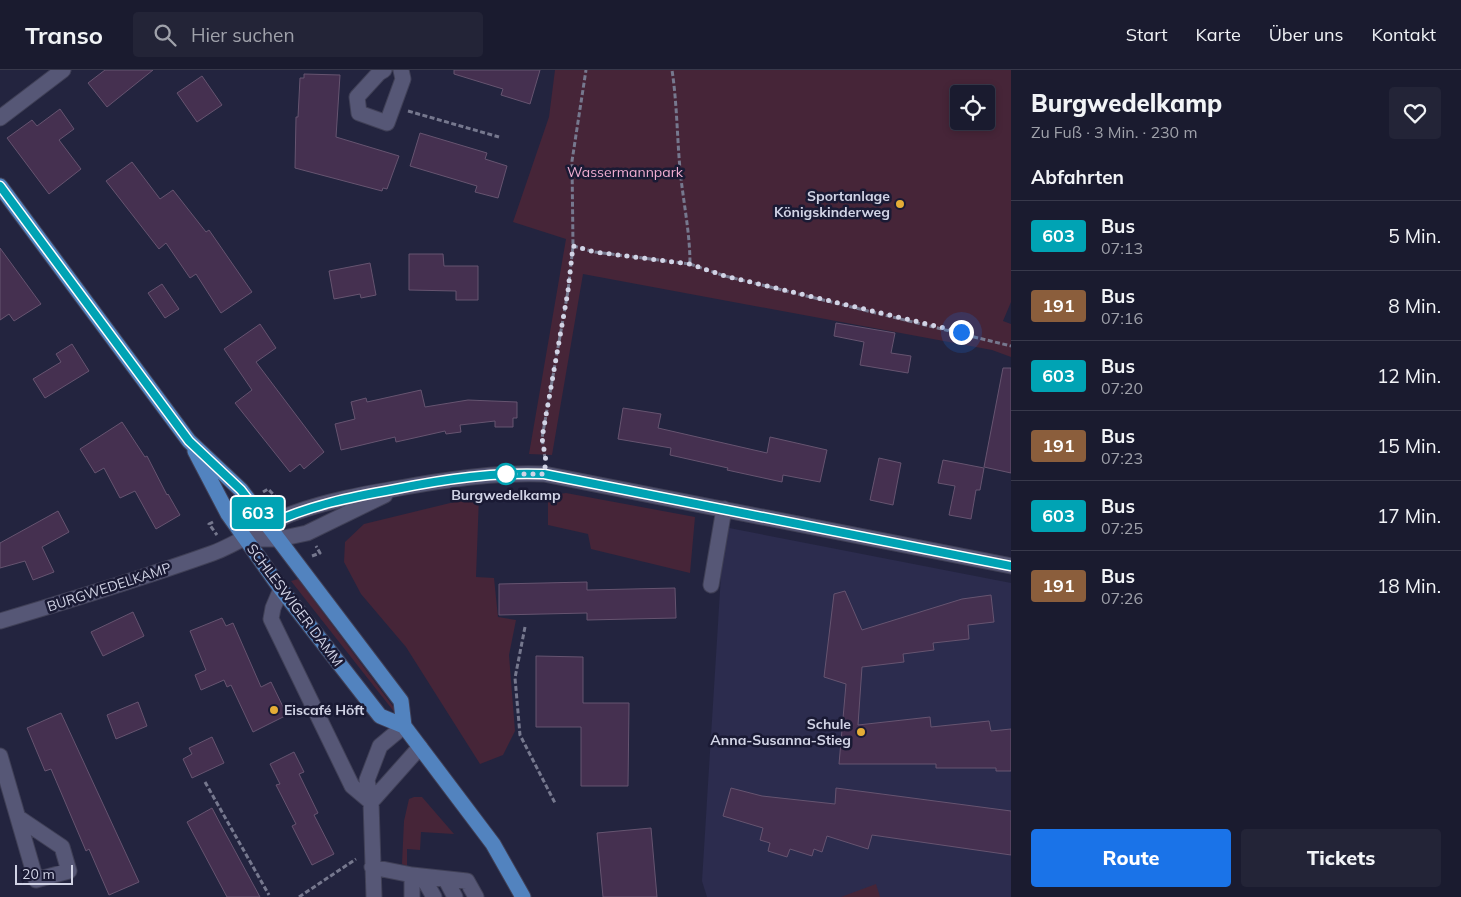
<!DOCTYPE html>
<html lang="de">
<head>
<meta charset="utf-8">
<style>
  :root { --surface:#1a1b2f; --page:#232437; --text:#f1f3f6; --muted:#9fa1aa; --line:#38394b; --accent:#1a73e8 }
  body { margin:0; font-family:Mulish,sans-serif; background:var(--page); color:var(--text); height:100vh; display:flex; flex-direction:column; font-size:19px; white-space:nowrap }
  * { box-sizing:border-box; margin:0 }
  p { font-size:16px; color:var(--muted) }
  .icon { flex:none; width:28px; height:28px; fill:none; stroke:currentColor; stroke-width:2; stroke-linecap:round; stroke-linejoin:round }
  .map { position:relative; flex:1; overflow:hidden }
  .panel { display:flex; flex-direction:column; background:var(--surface); width:450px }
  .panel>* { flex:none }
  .badge { padding:0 10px; border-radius:4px; font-size:18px; line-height:32px }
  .tools { position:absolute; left:950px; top:15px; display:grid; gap:10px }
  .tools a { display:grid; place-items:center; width:45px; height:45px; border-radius:5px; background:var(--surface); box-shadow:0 2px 8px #0003,0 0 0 1px var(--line); font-size:25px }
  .scale { position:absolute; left:15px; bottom:12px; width:58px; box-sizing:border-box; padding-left:5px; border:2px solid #d1d3e5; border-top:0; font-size:14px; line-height:18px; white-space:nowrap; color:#d1d3e5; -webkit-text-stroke:4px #1a1a34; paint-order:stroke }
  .you { position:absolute; width:25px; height:25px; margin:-12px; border:4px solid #fff; border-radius:50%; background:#1a73e8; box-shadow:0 0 0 8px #1a73e833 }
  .map>.badge { position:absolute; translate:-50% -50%; box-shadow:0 0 0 2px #fff }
  h2 { padding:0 20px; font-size:19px; line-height:45px }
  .round { display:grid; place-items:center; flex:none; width:52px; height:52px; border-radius:5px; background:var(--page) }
  .headline { display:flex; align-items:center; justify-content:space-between; height:85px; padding:0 20px }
  h1 { font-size:24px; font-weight:800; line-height:38px }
  .primary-button { display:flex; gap:10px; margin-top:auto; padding:10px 20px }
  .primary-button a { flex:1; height:58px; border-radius:5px; background:var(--accent); color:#fff; font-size:20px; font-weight:800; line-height:58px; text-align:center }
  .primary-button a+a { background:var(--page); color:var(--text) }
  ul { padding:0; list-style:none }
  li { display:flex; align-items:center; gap:15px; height:70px; padding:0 20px; border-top:1px solid var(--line) }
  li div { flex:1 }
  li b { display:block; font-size:19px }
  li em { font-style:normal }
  li .badge { min-width:55px; font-weight:700; text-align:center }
  header { display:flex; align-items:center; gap:30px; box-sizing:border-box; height:70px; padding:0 25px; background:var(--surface); border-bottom:1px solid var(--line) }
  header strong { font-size:24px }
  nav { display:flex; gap:28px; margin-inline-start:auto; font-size:18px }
  .search { width:350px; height:45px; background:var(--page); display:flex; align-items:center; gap:12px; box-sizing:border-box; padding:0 18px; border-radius:5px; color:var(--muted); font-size:19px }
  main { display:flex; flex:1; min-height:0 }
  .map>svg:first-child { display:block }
  .built { fill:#2c2c4e }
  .green { fill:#462538; fill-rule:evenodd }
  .building { fill:#453050; stroke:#665470 }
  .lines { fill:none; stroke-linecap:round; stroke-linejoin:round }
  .minor-casing { stroke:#404057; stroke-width:17 }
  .major-casing { stroke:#404057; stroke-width:17 }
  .path { stroke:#76788e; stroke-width:3; stroke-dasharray:5 2.5; stroke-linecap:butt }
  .minor { stroke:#565776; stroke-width:15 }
  .major { stroke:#5283bf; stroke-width:15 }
  .line-casing { stroke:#fff; stroke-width:11 }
  .line { stroke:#00a3b4; stroke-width:8 }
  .walk { stroke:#d1d3e5; stroke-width:5; stroke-dasharray:0 9 }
  .poi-dot { fill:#e5ad36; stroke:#1a1a34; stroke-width:2 }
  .stop-dot { fill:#fff; stroke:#00a3b4; stroke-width:2.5 }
  .labels { text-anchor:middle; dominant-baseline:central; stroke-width:5; stroke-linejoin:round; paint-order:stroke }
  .park-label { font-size:14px; fill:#f1aed2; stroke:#1a1a34 }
  .poi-label { font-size:14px; font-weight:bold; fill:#d1d3e5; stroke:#1a1a34; text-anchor:end }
  .stop-label { font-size:14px; font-weight:bold; fill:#d1d3e5; stroke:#1a1a34 }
  .street-label { font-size:14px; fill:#d1d3e5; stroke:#1a1a34 }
</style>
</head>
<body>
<header>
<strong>Transo</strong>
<div class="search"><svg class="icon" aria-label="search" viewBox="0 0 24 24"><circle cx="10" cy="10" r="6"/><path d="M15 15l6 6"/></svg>Hier suchen</div>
<nav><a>Start</a><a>Karte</a><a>Über uns</a><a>Kontakt</a></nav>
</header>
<main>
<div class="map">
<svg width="1011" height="827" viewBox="0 0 1011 827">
  <rect width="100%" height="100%" fill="#23243f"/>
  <!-- built -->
  <path class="built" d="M724 457 1011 513V827H707L702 811Z"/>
  <!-- green -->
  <path class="green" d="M555 0H1011V232L1003 251 1011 254V287L992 280 583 204 552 385 529 384 566 169 513 152 549 47ZM959 24H986V51H959Z
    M566 423 695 447 690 503 591 479 588 464 548 455V428L554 425Z
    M479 426 476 507 494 508 498 547 516 550 509 585 515 661 503 685 480 694 406 577 361 524 344 492 345 472 364 454Z
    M298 509 401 647 399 648 291 511Z
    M414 727H422L454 764 421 762 420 780 407 779V796L402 794 404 751 409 729Z
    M876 814 880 827H841Z"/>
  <!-- building -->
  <path class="building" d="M105 0H153L107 37 88 13Z
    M454 0H540L530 34 501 25 503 19 454 4Z
    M304 4 340 5 336 67 399 86 387 119 383 118 382 121 295 98 296 47H298L300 8H304Z
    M202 6 222 35 197 52 177 23Z
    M60 39 74 59 59 70 81 99 49 124 7 68 32 50 37 56Z
    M420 63 487 83 485 89 507 96 498 128 475 122 477 116 410 96Z
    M132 92 160 129 173 120 206 162 209 160 252 222 221 243 196 204 190 208 166 173 159 179 106 111Z
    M0 178 41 234 14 251 9 244 0 250Z
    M409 184H443L444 196H478V230H456V221L409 220Z
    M370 193 376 225 361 228 360 224 334 229 329 201Z
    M162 214 179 239 165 248 148 223Z
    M836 253 895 263 891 283 911 286 908 303 860 295 864 272 834 266Z
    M260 254 276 278 256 292 324 382 304 399 300 394 290 402 235 333 252 320 224 279Z
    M72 274 89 301 45 328 33 309 61 292 56 284Z
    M1003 298H1011V403L984 397Z
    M421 320 425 337 468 330 517 332V348H513V357H495V351L460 355 461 362 446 364 445 361 396 372 395 367 341 380 335 354 355 349 351 332 366 328 367 332Z
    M623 338 661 344 658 358 767 383 770 367 827 380 820 412 783 405 782 412 727 400 728 398 670 385 671 378 618 369Z
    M122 352 145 387 147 386 167 425 168 424 180 445 156 459 135 421 120 428 104 398 95 403 80 379Z
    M879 388 901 393 893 435 870 430Z
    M943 390 984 398 980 420H976L971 449 949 445 955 416 938 413Z
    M58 441 69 462 42 477 54 502 33 510 25 491 0 498V473Z
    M587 512V520L675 518 676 548 587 550V543L499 545V514Z
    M845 521 862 560 962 529 991 525 994 552 968 555 969 569 933 573 934 580 903 584 904 592 862 597 858 655 930 647 931 657 989 651 991 661 1011 659V701H996V698H936V694H839L846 614 824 607 834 524Z
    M133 542 144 566 103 586 91 562Z
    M222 548 226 556 233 553 261 617 271 612 287 645 253 662 231 615 227 617 224 610 201 620 195 605 206 600 190 561Z
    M536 586 583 587V633H629L628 716H581V657H536Z
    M138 632 147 656 116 669 107 645Z
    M61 643 139 812 109 825 89 779 86 781 51 699 45 701 27 658Z
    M212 667 224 693 192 708 183 689 192 684 189 678Z
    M294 682 304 702 299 704 318 743 314 745 334 784 312 795 292 756 296 754 276 715 280 714 270 694Z
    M731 718 762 726 835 734 836 718 1011 741V785L872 765 868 779 827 766 822 782 814 779 812 786 790 779 787 787 768 781 770 773 760 770 763 758 723 746Z
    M212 738 222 757 260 827H227L187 752Z
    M651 758 657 827H603L597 763Z"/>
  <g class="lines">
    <!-- minor casing -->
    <g class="minor-casing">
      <path id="minor" d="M384 0 379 3 357 27 359 43 387 53 403 9 401 0
        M0 48 63 0
        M246 469H279L307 463 385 425
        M711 515 724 439
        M281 519 273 538 271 549 352 716 371 732
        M0 551C71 530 143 508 213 483 242 472 266 453 294 443 327 431 360 425 394 419 444 410 493 402 544 404L1011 496
        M0 686 36 810 69 801 62 777 19 748
        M371 732 420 677
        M372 797 412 805V827
        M412 805 467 811 476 827
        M422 806 434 827
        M446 810 455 827
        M374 827 371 732 367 710 380 676 404 656"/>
    </g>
    <!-- major casing -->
    <g class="major-casing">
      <path id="major" d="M0 116 189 371 241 420 401 631 404 656 493 774 523 827
        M195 381 228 444 281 519 380 646 404 656"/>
    </g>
    <!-- path -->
    <path class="path" d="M408 41 499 67
      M573 176 595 182 690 194C690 162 683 131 680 99 677 66 677 33 672 0
      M690 194 725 206 1011 276
      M545 389 542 368 568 221 573 176 572 91 586 0
      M263 422 268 419 279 430
      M213 452 209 454 217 465
      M312 486 320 483 316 476
      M525 557 515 608 520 665 555 733
      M205 712 269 825
      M299 827 356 789"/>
    <!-- minor -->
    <use href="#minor" class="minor"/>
    <!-- major -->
    <use href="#major" class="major"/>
  </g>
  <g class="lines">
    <!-- line casing -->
    <g class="line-casing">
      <path id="line" d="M0 116 189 371 241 420 268 455C309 435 352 427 396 419 446 409 494 402 544 404L1011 496"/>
    </g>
    <!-- line -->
    <use href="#line" class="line"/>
    <!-- walk -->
    <path class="walk" d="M506 404H544L546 391 542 368 568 221 573 176 595 182 690 194 725 206 961 262"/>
  </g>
  <!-- markers -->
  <g class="poi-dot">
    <circle cx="900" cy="134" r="5"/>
    <circle cx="274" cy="640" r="5"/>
    <circle cx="861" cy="662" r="5"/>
  </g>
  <circle class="stop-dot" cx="506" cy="404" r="10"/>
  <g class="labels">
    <!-- park labels -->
    <g class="park-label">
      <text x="625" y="102">Wassermannpark</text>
    </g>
    <!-- poi labels -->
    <g class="poi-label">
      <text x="890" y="126">Sportanlage<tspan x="890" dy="16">Königskinderweg</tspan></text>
      <text x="284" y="640" text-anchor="start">Eiscafé Höft</text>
      <text x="851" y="654">Schule<tspan x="851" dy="16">Anna-Susanna-Stieg</tspan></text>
    </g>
    <!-- stop labels -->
    <g class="stop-label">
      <text x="506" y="425">Burgwedelkamp</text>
    </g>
    <!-- street labels -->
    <g class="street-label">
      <text transform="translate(109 517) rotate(-18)">BURGWEDELKAMP</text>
      <text transform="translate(295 535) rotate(53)">SCHLESWIGER DAMM</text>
    </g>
  </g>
</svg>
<div class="tools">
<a><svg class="icon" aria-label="locate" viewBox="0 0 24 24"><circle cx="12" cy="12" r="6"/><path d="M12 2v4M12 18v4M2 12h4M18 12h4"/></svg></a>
</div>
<div class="scale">20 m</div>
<div class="you" style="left:961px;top:262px"></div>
<b class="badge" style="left:258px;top:443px;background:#00a3b4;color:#fff">603</b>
</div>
<section class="panel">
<div class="headline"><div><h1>Burgwedelkamp</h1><p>Zu Fuß · 3 Min. · 230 m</p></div><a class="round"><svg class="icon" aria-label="heart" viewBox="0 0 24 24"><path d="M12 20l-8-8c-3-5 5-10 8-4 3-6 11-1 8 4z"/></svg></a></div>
<h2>Abfahrten</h2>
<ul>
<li><span class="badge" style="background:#00a3b4;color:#fff">603</span><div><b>Bus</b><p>07:13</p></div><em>5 Min.</em></li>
<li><span class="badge" style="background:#8b5e3c;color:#fff">191</span><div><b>Bus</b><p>07:16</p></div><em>8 Min.</em></li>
<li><span class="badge" style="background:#00a3b4;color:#fff">603</span><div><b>Bus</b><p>07:20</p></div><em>12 Min.</em></li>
<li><span class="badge" style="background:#8b5e3c;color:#fff">191</span><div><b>Bus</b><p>07:23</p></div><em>15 Min.</em></li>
<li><span class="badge" style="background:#00a3b4;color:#fff">603</span><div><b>Bus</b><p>07:25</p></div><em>17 Min.</em></li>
<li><span class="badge" style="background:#8b5e3c;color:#fff">191</span><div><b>Bus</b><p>07:26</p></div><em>18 Min.</em></li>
</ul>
<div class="primary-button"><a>Route</a><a>Tickets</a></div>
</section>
</main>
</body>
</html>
